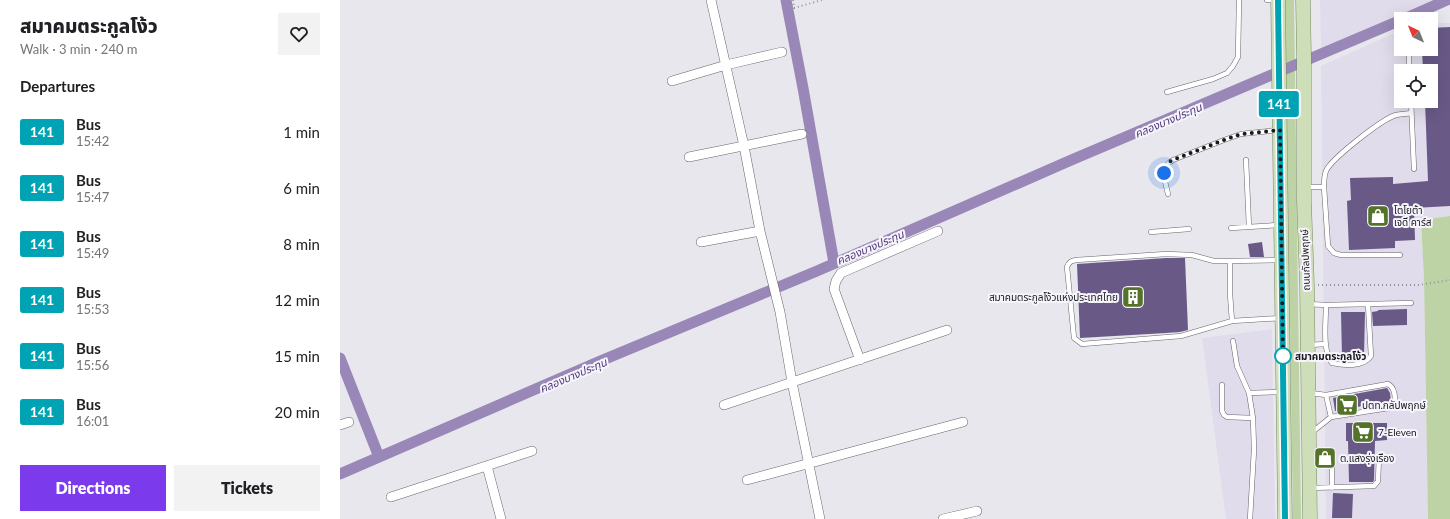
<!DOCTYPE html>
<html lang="en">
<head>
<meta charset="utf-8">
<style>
  :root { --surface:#fff; --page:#f2f2f2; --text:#202124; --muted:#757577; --accent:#7c3aed }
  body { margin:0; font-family:Lato,"Noto Sans Thai",sans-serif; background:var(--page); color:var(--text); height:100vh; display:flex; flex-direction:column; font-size:15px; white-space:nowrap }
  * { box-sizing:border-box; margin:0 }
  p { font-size:13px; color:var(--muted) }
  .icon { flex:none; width:22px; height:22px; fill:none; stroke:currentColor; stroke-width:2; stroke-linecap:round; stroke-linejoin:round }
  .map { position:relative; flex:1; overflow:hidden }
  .panel { display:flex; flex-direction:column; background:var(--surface); width:340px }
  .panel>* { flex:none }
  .badge { padding:0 8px; border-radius:3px; font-size:14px; line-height:26px }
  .needle { width:26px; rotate:317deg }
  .controls { position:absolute; left:1054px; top:12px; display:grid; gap:8px }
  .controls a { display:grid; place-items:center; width:44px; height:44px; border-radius:0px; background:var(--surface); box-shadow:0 4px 16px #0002; font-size:20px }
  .you { position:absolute; width:20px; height:20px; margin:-10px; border:3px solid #fff; border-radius:50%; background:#1a73e8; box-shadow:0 0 0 6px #1a73e833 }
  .map>.badge { position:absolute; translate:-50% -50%; box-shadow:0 0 0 2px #fff }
  h2 { padding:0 20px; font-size:15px; line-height:36px }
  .round { display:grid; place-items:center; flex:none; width:42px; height:42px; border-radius:0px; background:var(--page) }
  .summary { display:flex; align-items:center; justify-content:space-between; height:68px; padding:0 20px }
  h1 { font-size:19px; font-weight:800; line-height:30px }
  .button { display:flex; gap:8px; margin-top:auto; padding:8px 20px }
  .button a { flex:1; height:46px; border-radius:0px; background:var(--accent); color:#fff; font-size:16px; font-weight:800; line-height:46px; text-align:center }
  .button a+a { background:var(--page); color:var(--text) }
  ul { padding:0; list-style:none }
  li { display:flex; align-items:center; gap:12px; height:56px; padding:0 20px }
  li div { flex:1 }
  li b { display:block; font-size:15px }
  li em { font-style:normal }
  li .badge { min-width:44px; font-weight:700; text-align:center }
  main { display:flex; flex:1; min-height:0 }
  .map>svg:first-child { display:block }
  .built { fill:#e1dceb; fill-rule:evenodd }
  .green { fill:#bdd3a5 }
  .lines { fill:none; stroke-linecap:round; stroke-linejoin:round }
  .canal { stroke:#9987b8; stroke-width:11 }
  .building { fill:#695987 }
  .service-casing { stroke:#66646b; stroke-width:5.5 }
  .minor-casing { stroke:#66646b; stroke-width:10 }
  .primary-casing { stroke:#788a62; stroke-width:15 }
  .path { stroke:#949298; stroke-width:2; stroke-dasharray:1 3; stroke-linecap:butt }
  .service { stroke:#fff; stroke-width:4.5 }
  .minor { stroke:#fff; stroke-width:9 }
  .primary { stroke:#cddeb8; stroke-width:14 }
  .line-casing { stroke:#fff; stroke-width:9 }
  .line { stroke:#00a3b4; stroke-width:6 }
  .walk { stroke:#19181b; stroke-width:4; stroke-dasharray:0 7.2 }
  .stop-dot { fill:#fff; stroke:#00a3b4; stroke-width:2 }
  .labels { text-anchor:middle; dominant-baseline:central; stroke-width:4; stroke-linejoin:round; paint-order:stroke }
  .poi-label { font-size:10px; fill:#19181b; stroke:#f6f4fc; text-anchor:start }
  .street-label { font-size:10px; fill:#19181b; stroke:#f6f4fc }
  .stop-label { font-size:10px; font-weight:bold; fill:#19181b; stroke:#f6f4fc; text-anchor:start }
  .water-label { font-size:11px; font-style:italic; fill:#513876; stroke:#f6f4fc }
</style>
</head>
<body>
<main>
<section class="panel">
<div class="summary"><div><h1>สมาคมตระกูลโง้ว</h1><p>Walk · 3 min · 240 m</p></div><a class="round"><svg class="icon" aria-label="heart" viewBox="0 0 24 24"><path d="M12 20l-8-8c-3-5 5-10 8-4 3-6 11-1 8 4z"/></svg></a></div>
<h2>Departures</h2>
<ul>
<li><span class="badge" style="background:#00a3b4;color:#fff">141</span><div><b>Bus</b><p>15:42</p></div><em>1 min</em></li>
<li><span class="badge" style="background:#00a3b4;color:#fff">141</span><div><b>Bus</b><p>15:47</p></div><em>6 min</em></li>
<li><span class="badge" style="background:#00a3b4;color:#fff">141</span><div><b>Bus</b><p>15:49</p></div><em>8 min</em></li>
<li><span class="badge" style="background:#00a3b4;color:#fff">141</span><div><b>Bus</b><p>15:53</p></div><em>12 min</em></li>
<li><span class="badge" style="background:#00a3b4;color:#fff">141</span><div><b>Bus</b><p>15:56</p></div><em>15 min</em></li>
<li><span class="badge" style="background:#00a3b4;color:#fff">141</span><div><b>Bus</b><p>16:01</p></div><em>20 min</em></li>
</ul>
<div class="button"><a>Directions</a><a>Tickets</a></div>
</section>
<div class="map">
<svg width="1110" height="519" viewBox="0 0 1110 519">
  <rect width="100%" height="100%" fill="#e9e7ee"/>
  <!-- built -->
  <path class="built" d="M980 0H1093L981 49Z
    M1091 23H1110V216L1081 220 1084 278 1088 519H986L981 66 1061 30V49H1091ZM1061 71H1091V101H1061Z
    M932 329 935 519H886L862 338Z"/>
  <!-- green -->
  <path class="green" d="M945 0H954L961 519H953Z
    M1110 216V519H1088L1084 278 1081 220Z"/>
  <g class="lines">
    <!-- canal -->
    <path class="canal" d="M446 0 463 88 494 263
      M1064 19 1107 0
      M0 358 39 457
      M0 474 258 362 477 271 729 161 1061 20"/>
  </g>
  <!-- building -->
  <path class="building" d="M1110 27V206L1074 208 1075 240 1055 241V248L1009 250 1007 201 1011 200 1010 178 1053 177V184L1088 181 1085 101H1091V71H1083L1082 49H1091V28Z
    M922 242 924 257H910L908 244Z
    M826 258H845L848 330 840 332 826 333 740 338 737 264Z
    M1067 309V325L1033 326 1032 312 1038 311V310Z
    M1001 312H1025L1024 356H1002Z
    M1047 388 1050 393 1051 401 995 411 993 398Z
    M1006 423H1047V440L1035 441 1034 480 1033 482H1009L1008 441H1006Z
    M993 493 1013 494 1012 518H992Z"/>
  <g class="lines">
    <!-- service casing -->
    <g class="service-casing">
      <path id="service" d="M927 0H936
        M1069 49V71
        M827 92 873 79 887 73 893 66 898 57 899 0
        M1071 101 1074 169
        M906 160 909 227
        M965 187H984L988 246 994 253 1001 255H1060
        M984 187C984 182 984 176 986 171 991 159 1042 119 1056 115 1060 114 1066 114 1071 113
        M828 194C825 180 819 168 833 160L884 140 901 134 938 130
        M891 228 939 225
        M811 232 849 229
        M890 261 940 260
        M968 304 986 305
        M1028 304 1031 356C1023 368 1004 365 992 363 982 351 986 321 986 305L1071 303
        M892 321 841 336 742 344 734 338 727 267C729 262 731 261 736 260L826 254 852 255 874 261H890V294L892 321 941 318
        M893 341 897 366 909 393
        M969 345 986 344
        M882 385V411L884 415 887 417 913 418
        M970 393 986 395 1048 384C1055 388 1055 396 1055 403L1049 408 991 417 971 433
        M986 395 991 417
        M971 488 1034 486 1038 481 1039 456
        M992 488V457
        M910 519 914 450 913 418 909 393 942 392"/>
    </g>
    <!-- minor casing -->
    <g class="minor-casing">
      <path id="minor" d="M371 0 404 146 420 231 440 312 452 382 480 519
        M332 81 386 65 442 52
        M349 157 462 134
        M361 242 420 231
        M520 360 494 289 496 281 501 273 598 231
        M384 405 607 330
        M0 425 9 422
        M147 466 161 519
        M407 480 623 422
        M51 497 192 451
        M603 519 637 511"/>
    </g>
    <!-- primary casing -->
    <g class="primary-casing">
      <path id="primary" d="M938 0 945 519
        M963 0 964 57V201L967 285 970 519"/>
    </g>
    <!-- path -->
    <path class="path" d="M453 0 454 8 482 0
      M978 285H1079L1110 280"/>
    <!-- service -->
    <use href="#service" class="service"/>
    <!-- minor -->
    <use href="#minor" class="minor"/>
    <!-- primary -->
    <use href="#primary" class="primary"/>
  </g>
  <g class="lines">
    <!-- line casing -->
    <g class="line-casing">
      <path id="line" d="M938 0 945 519"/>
    </g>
    <!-- line -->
    <use href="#line" class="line"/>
    <!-- walk -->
    <path class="walk" d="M824 173 827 163 833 160 884 140 901 134 940 130 943 362V356"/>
  </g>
  <!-- icons -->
  <defs>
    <g id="shop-square" transform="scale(1.15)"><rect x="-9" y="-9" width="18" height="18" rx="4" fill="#547228" stroke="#f6f4fc"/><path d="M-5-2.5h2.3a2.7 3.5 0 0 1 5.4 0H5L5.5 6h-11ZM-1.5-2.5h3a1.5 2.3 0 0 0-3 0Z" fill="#fff"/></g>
    <g id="building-square" transform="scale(1.15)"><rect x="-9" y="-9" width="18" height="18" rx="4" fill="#547228" stroke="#f6f4fc"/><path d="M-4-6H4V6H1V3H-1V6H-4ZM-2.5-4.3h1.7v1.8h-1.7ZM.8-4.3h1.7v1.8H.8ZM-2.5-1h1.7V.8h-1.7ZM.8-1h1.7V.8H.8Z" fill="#fff"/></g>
    <g id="supermarket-square" transform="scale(1.15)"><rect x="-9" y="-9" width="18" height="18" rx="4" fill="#547228" stroke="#f6f4fc"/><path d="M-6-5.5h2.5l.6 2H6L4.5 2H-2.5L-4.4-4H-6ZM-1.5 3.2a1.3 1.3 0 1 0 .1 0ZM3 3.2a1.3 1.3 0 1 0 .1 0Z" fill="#fff"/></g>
  </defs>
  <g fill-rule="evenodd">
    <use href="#shop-square" x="1038" y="216"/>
    <use href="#building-square" x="793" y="297"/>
    <use href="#supermarket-square" x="1007" y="405"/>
    <use href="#supermarket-square" x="1023" y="432"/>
    <use href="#shop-square" x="985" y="458"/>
  </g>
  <!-- markers -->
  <circle class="stop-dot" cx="943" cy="356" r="8"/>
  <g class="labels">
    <!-- poi labels -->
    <g class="poi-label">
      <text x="1054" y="210">โตโยต้า<tspan x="1054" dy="12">เจดี คาร์ส</tspan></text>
      <text x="778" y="297" text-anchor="end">สมาคมตระกูลโง้วแห่งประเทศไทย</text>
      <text x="1022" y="405">ปตท.กลัปพฤกษ์</text>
      <text x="1038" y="432">7-Eleven</text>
      <text x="1000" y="458">ต.แสงรุ่งเรือง</text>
    </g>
    <!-- street labels -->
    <g class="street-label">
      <text transform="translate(965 260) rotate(-92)">ถนนกัลปพฤกษ์</text>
    </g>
    <!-- stop labels -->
    <g class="stop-label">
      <text x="955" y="356">สมาคมตระกูลโง้ว</text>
    </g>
    <!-- water labels -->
    <g class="water-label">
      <text transform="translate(828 120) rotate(-23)">คลองบางประทุน</text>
      <text transform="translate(530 247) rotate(-23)">คลองบางประทุน</text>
      <text transform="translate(233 375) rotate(-23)">คลองบางประทุน</text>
    </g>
  </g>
</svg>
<div class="controls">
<a><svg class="needle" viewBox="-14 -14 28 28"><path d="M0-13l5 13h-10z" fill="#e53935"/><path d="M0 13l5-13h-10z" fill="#757577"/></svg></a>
<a><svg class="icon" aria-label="locate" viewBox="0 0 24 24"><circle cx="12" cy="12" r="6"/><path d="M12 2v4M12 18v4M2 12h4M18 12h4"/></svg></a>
</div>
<div class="you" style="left:824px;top:173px"></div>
<b class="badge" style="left:939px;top:104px;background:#00a3b4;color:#fff">141</b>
</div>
</main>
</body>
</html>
